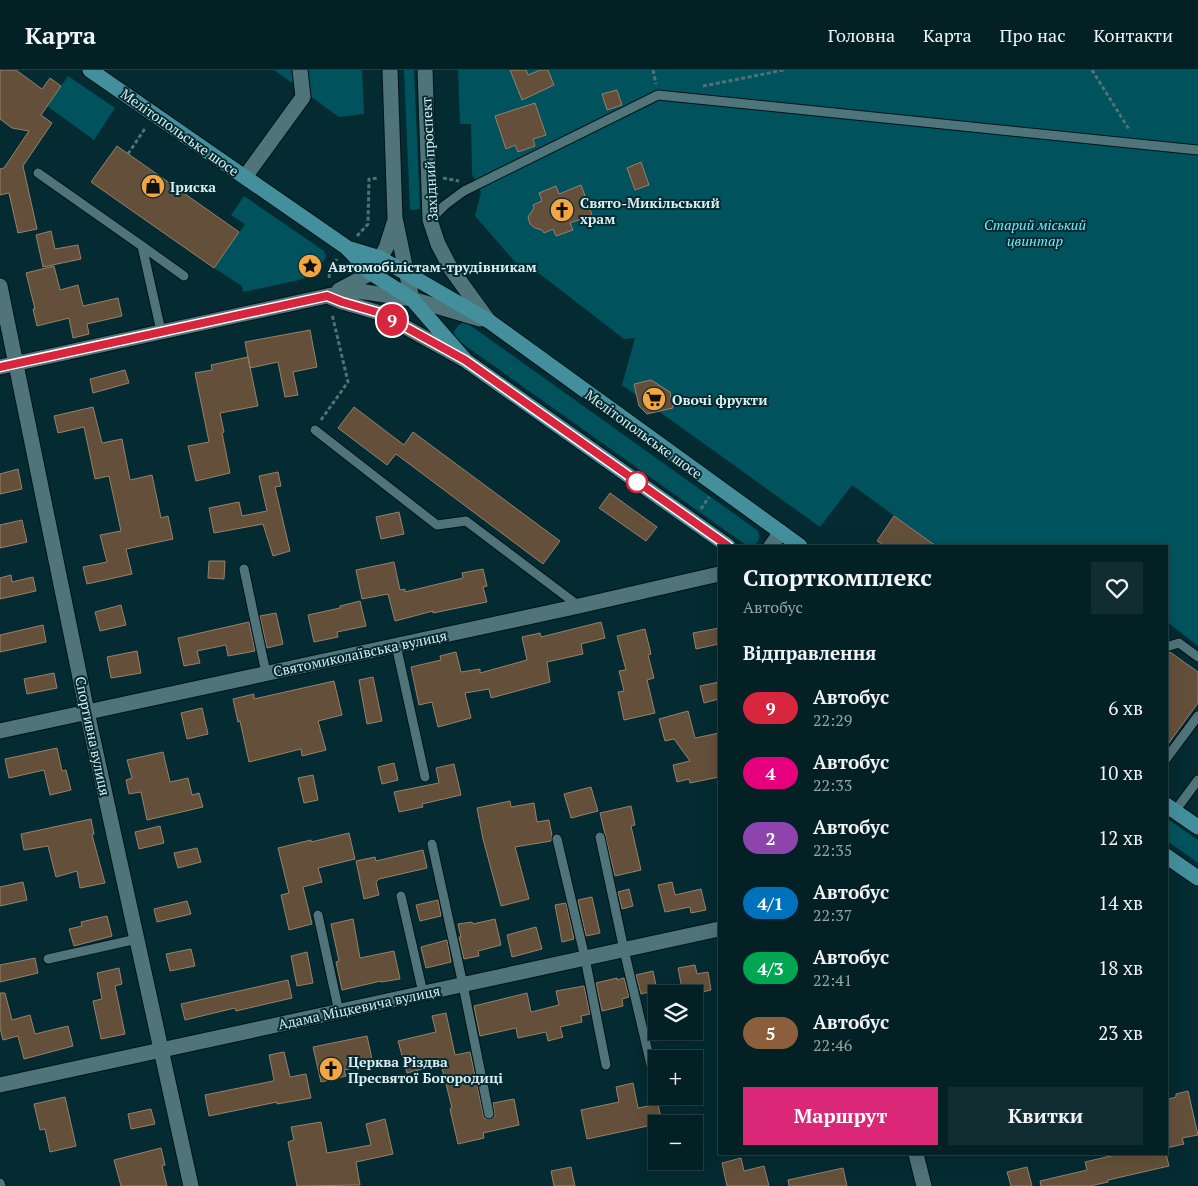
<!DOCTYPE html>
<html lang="uk">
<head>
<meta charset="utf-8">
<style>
  :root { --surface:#032025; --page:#112d32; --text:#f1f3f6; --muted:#97a3a7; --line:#243e42; --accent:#db2777 }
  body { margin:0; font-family:"PT Serif",serif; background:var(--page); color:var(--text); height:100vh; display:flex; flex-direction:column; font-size:19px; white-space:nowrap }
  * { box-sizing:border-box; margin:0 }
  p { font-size:16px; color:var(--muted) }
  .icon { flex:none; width:28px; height:28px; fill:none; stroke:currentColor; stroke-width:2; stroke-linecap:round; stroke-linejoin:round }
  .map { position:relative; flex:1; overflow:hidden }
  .sheet { position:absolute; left:718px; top:475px; width:450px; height:610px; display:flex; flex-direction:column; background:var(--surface); border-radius:0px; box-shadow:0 5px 20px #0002,0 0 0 1px var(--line) }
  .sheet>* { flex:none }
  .badge { padding:0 10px; border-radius:16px; font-size:18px; line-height:32px }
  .buttons { position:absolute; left:648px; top:915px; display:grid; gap:10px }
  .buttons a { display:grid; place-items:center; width:55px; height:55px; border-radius:0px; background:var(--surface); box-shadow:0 5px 20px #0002,0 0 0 1px var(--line); font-size:25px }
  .map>.badge { position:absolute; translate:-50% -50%; box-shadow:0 0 0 2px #fff }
  h2 { padding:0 25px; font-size:19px; line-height:45px }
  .round { display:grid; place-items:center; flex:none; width:52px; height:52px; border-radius:0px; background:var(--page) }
  .overview { display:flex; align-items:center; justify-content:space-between; height:85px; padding:0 25px }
  h1 { font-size:24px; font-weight:600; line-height:38px }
  .cta { display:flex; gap:10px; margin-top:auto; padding:10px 25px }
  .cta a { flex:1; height:58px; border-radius:0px; background:var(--accent); color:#fff; font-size:20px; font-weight:600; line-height:58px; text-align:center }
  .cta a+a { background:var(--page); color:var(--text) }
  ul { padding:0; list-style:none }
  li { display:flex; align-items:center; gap:15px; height:65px; padding:0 25px }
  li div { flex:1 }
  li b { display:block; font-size:19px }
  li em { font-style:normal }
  li .badge { min-width:55px; font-weight:700; text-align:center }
  header { display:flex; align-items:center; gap:30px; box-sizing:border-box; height:70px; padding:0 25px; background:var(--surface); border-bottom:1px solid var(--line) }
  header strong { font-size:24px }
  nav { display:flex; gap:28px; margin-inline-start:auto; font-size:18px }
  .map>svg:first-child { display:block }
  .green { fill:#00535d }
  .building { fill:#64503a; stroke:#97816a }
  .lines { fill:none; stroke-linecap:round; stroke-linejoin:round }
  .service-casing { stroke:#001317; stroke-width:11 }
  .minor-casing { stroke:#001317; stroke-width:17 }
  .tertiary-casing { stroke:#001317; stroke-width:17 }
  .secondary-casing { stroke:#001317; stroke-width:17 }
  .primary-casing { stroke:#001317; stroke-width:17 }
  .path { stroke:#517176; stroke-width:3; stroke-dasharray:4 2.5; stroke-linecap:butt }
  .service { stroke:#4f747a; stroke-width:9 }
  .minor { stroke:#4f747a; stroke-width:15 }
  .tertiary { stroke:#4f747a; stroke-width:15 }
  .secondary { stroke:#4f747a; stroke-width:15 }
  .primary { stroke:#43909c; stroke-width:15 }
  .line-casing { stroke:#fff; stroke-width:11 }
  .line { stroke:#d7263d; stroke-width:8 }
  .stop-dot { fill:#fff; stroke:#d7263d; stroke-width:2.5 }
  .labels { text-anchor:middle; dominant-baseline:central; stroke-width:4; stroke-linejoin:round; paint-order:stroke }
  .street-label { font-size:14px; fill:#daeef1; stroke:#042b31 }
  .poi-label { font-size:14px; font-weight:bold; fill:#daeef1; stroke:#042b31; text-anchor:start }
  .park-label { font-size:14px; font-style:italic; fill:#7aeafb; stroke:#042b31 }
</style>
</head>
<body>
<header>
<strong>Карта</strong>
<nav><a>Головна</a><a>Карта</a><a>Про нас</a><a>Контакти</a></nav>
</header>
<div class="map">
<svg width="1198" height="1116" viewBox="0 0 1198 1116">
  <rect width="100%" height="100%" fill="#042b31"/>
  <!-- green -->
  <path class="green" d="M274 0H362L364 44 339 47Z
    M404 0H414L420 139 410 140Z
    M458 0H1198V576L1166 551V476H936L852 415 820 457 622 315 635 268 624 269 540 204 516 193 475 146 481 122 472 104 471 54H460Z
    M68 6 115 38 94 70 47 36Z
    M244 126 324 181 326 187 315 203 299 210 243 222 242 216 214 198 245 154 231 145Z
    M463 253H467L757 460C763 469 757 477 746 475L456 269 454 261 459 255Z
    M1166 748 1198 770V793L1166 770Z"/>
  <!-- building -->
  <path class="building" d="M0 0H16L42 19 50 8 61 16 41 45 52 53 23 96 37 159 18 163 9 123 0 125V99L4 98 29 61 12 58 0 49Z
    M510 0H526L528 5 540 0H548L554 15 522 30Z
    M617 20 622 35 607 40 602 24Z
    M535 33 546 65 533 69 535 76 518 82 515 75 506 79 495 46Z
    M117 76 239 162 214 198 91 112Z
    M641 92 649 115 635 120 627 98Z
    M581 115 592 145 570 153 573 160 556 166 553 159 544 163 542 160 535 158 530 154 528 147 534 138 533 135 542 131 539 123 556 116 559 124Z
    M51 161 55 179 78 175 81 189 43 197 36 165Z
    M54 196 60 220 78 215 83 236 118 228 122 246 87 254 89 264 73 268 69 248 37 256 33 239H35L26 203Z
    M310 260 317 297 293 302 298 325 285 327 278 292 250 298 245 272Z
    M248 287 258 336 220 343 224 362 222 363 230 403 196 411 188 376 209 372 195 303 212 300 211 295Z
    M125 300 129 313 93 323 90 309Z
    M651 310 670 322 673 338 647 344 639 336 634 314Z
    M93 337 102 373 122 369 130 410 152 405 161 448 168 446 173 469 126 479 132 504 87 514 83 497 107 492 100 465 121 461 109 406 95 409 84 357 58 363 54 346Z
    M354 337 404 375 413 362 560 471 543 494 396 384 387 395 338 358Z
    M18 399 22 419 0 424V404Z
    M278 402 281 416 275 417 290 481 273 486 263 454 214 463 209 438 239 432 242 446 267 441 259 406Z
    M610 423 657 457 646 471 599 438Z
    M399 442 404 464 381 469 376 447Z
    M894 446 936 476H885L877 471Z
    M22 450 27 472 0 478V455Z
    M209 491H225L224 509 208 508Z
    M394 492 400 520 405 519V522L463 508 462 503 483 499 487 516 483 517 487 532 433 543V541L395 551 388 524 362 529 356 500Z
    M11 505 12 512 33 507 36 521 0 529V508Z
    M360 531 366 556 337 562 338 567 314 572 308 545 340 538V536Z
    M121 535 126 555 100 561 95 542Z
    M276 543 283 574 267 578 260 546Z
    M249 552 255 581 228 586 226 575 197 581 200 593 184 596 178 568Z
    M601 552 605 568 581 574 583 584 547 592 550 612 491 628 489 619 465 623 471 648 438 657 432 632 419 635 411 597 441 590 440 586 456 582 461 602 480 599V603L527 590 522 567 540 563 541 567Z
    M43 555 46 572 0 582V565Z
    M719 558V574L696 579 693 563Z
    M645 559 651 584 648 585 654 608 647 610 655 643 624 650 618 622 624 621 619 601 626 600 617 566Z
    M137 581 141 603 111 608 107 587Z
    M1170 582 1198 602V633L1166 677V583Z
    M54 603 57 618 27 624 24 609Z
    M373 607 382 651 367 654 359 610Z
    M334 611 342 645 318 651 326 680 302 686 301 679 249 692 240 651 238 652 233 629 254 624V629Z
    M719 612V629L704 633 700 616Z
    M202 638 208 664 187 669 181 643Z
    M688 641 695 668 719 663V707L690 713 689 709 677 712 673 695 690 691 674 669 665 671 659 649Z
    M57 678 62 701 66 700 71 720 50 725 44 700 9 708 5 689Z
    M163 682 170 712 188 708 192 725 199 723 203 737 147 750 141 722 129 724 126 710 132 708 127 690Z
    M394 693 398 710 382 714 378 697Z
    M454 694 461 725 422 734 423 737 399 742 394 722 439 713 436 698Z
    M313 705 318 730 304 733 298 708Z
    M591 717 598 741 571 748 564 724Z
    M510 731 511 737 534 733 537 752 549 750 552 766 551 771 515 777 529 829 501 836 483 769 477 738Z
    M631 736 635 755 631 756 641 800 615 806 600 743Z
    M91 749 94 764 92 765 105 813 80 818 77 801 56 807 48 776 24 780 21 764Z
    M160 756 164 773 139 779 135 762Z
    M349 763 355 789 318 798 322 812 303 817 312 854 289 860 281 825 289 823 278 778 311 770V772Z
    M197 778 201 792 178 798 174 783Z
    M423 780 427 798 379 809 376 812 379 825 364 829 356 791 375 787 376 791Z
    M23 812 27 830 0 836V817Z
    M672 812 675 825 701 819 706 840 691 843 690 837 665 842 658 815Z
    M629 819 633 836 622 839 618 822Z
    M592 827 600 863 586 866 578 830Z
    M438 830 441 846 420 851 416 835Z
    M187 831 191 844 157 852 154 839Z
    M566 833 574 869 562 872 555 835Z
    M107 846 112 866 74 876 69 859 82 856 81 852Z
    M353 849 360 888 394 881 400 909 381 912V911L342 920 336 892 339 891 331 854Z
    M495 849 501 875 478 881 479 886 464 889 459 867H461L458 854 472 852 473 854Z
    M536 857 542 879 512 887 507 865Z
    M447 870 451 892 426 898 421 877Z
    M191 879 195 896 170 901 166 884Z
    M307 882 313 913 297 916 291 886Z
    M35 888 38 903 0 912V895Z
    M695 895 697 904 708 902 711 920 693 924H683L678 898Z
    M119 898 122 914 115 916 125 964 101 969 93 931 102 929 97 903Z
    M653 901 657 920 641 924 636 905Z
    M617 908V910L624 908 629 927 622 929 623 936 602 941 596 913Z
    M288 910 292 928 236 941 235 938 185 950 181 934Z
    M584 916 590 944 581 946 582 952 560 957 563 967 548 971 546 962 518 968 516 958 480 966 474 936 527 923 531 942 559 935 556 921Z
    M0 923H5L12 950 30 945 35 964 68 956 73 976 24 989 18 966 3 970 0 958Z
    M446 943 455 985 470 982 484 1048 490 1050 495 1046 493 1033 514 1029 519 1055 483 1063 484 1068 458 1074 450 1039 452 1038 441 994 407 1003 398 971 436 962 432 946Z
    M367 966 373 994 344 1000 346 1006 321 1012 313 977Z
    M284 982 290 1007 306 1004 311 1028 277 1034V1032L209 1046 205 1025 273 1011 274 1010 269 985Z
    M633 1013 638 1038 658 1034 662 1053 587 1069 581 1040 619 1032 616 1017Z
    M1188 1021 1198 1065 1182 1068 1184 1074 1166 1078V1030L1176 1027V1024Z
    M65 1027 76 1076 50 1082 45 1059 40 1060 34 1034Z
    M151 1039 155 1054 131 1059 128 1044Z
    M385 1049 393 1084 356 1092 360 1115 297 1116 288 1072 294 1070 291 1057 321 1052 327 1083 371 1075 366 1054Z
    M161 1078 165 1095 162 1096 167 1116H121L114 1090Z
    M1119 1084H1166L1169 1096 1108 1110V1112L1090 1116H1041L1040 1111 1087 1100 1085 1092Z
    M741 1088 744 1101 764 1096 769 1116H727L722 1093Z
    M571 1097 575 1116H554L551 1101Z
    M1027 1097 1032 1116H1011L1007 1102Z
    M843 1098 847 1116H789L788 1110Z"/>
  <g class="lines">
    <!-- service casing -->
    <g class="service-casing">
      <path id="service" d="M38 103 142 176 161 261
        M430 150 445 135 464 121 658 25 1198 80
        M142 176 184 206
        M315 360 437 455 466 451 579 536
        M244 499 266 603
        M396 575 425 707
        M1166 577 1179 573 1198 587
        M1166 689 1198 646
        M1175 741 1198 710
        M600 767 624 880 655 1012
        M557 769 585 888 606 995
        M432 774 463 915 489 1044
        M401 826 423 923
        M318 845 339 942
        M48 889 137 869
        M0 1113 1 1116"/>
    </g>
    <!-- minor casing -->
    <g class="minor-casing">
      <path id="minor" d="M245 107 303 27 300 0
        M0 216 87 642 191 1116
        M771 476 781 462
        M0 661 579 536 719 504
        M0 1015 719 859"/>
    </g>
    <!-- tertiary casing -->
    <g class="tertiary-casing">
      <path id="tertiary" d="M916 1084 924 1116"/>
    </g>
    <!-- secondary casing -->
    <g class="secondary-casing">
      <path id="secondary" d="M390 0 395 148 412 229
        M425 0 430 150 438 174 451 199 488 250
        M339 220 371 203 386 178 395 150
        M328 226 342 232 380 243 463 289
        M0 297 327 226 358 221 412 229 480 249"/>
    </g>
    <!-- primary casing -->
    <g class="primary-casing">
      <path id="primary" d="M90 0 346 177 371 203 412 229 465 290 728 476
        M347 178 380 188 489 251 800 476
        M1166 735 1198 757
        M1166 786 1198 808"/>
    </g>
    <!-- path -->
    <path class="path" d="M653 0 656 14
      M1092 0 1130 61
      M703 16 784 0
      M128 84 146 57
      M443 108 459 111
      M357 166 368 154 369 109 379 108
      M329 208 330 199 337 189
      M321 350 348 312 332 244
      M701 439 709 427"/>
    <!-- service -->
    <use href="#service" class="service"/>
    <!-- minor -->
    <use href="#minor" class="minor"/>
    <!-- tertiary -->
    <use href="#tertiary" class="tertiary"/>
    <!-- secondary -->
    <use href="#secondary" class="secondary"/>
    <!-- primary -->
    <use href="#primary" class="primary"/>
  </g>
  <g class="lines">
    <!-- line casing -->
    <g class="line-casing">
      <path id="line" d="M0 297 327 226 342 232 380 243 465 290 728 476"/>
    </g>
    <!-- line -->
    <use href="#line" class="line"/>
  </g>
  <!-- icons -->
  <defs>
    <g id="shop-disc" transform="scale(1.25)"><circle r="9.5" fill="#f2a541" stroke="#042b31"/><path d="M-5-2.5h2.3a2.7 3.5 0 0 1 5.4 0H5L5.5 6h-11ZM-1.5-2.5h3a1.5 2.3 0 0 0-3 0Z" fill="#111"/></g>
    <g id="church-disc" transform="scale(1.25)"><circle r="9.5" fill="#f2a541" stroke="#042b31"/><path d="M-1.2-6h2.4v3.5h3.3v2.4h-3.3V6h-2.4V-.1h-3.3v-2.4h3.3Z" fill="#111"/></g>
    <g id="sight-disc" transform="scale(1.25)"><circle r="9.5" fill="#f2a541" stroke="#042b31"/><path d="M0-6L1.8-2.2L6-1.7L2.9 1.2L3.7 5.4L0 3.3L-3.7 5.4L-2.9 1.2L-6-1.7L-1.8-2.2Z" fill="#111"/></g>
    <g id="supermarket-disc" transform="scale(1.25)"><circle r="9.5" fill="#f2a541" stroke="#042b31"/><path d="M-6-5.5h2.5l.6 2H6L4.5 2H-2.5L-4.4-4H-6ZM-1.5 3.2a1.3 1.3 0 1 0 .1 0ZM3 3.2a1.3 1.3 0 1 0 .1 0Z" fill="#111"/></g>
  </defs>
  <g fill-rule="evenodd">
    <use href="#shop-disc" x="153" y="116"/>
    <use href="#church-disc" x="562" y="140"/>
    <use href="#sight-disc" x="310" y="196"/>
    <use href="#supermarket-disc" x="654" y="329"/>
    <use href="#church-disc" x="331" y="999"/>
  </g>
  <!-- markers -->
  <circle class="stop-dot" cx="637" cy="412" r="10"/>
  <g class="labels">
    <!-- street labels -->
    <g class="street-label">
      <text transform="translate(180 62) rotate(35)">Мелітопольське шосе</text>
      <text transform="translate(429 89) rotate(-93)">Західний проспект</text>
      <text transform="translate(644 364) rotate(36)">Мелітопольське шосе</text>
      <text transform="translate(360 583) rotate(-12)">Святомиколаївська вулиця</text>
      <text transform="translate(93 666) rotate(78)">Спортивна вулиця</text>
      <text transform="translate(359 937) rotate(-12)">Адама Міцкевича вулиця</text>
    </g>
    <!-- poi labels -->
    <g class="poi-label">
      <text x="170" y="116">Іриска</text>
      <text x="580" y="132">Свято-Микільський<tspan x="580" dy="16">храм</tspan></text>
      <text x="328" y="196">Автомобілістам-трудівникам</text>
      <text x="672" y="329">Овочі фрукти</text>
      <text x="348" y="991">Церква Різдва<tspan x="348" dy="16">Пресвятої Богородиці</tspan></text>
    </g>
    <!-- park labels -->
    <g class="park-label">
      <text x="1035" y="154">Старий міський<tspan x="1035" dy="16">цвинтар</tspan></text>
    </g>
  </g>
</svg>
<div class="buttons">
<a><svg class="icon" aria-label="layers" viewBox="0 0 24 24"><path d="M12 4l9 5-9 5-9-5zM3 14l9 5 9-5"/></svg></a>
<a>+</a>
<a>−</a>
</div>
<b class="badge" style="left:392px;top:250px;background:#d7263d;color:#fff">9</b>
<section class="sheet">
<div class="overview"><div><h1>Спорткомплекс</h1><p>Автобус</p></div><a class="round"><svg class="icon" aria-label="heart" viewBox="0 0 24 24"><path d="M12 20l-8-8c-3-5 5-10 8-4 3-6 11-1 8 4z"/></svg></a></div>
<h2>Відправлення</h2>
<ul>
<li><span class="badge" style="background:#d7263d;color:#fff">9</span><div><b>Автобус</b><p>22:29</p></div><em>6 хв</em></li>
<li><span class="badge" style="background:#e6007e;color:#fff">4</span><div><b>Автобус</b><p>22:33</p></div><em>10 хв</em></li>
<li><span class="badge" style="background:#8e44ad;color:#fff">2</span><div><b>Автобус</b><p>22:35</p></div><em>12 хв</em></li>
<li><span class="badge" style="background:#0072bc;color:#fff">4/1</span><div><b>Автобус</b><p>22:37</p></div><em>14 хв</em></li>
<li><span class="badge" style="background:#00a651;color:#fff">4/3</span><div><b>Автобус</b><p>22:41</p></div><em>18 хв</em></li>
<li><span class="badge" style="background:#8b5e3c;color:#fff">5</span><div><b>Автобус</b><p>22:46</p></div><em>23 хв</em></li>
</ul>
<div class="cta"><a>Маршрут</a><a>Квитки</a></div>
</section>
</div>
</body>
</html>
